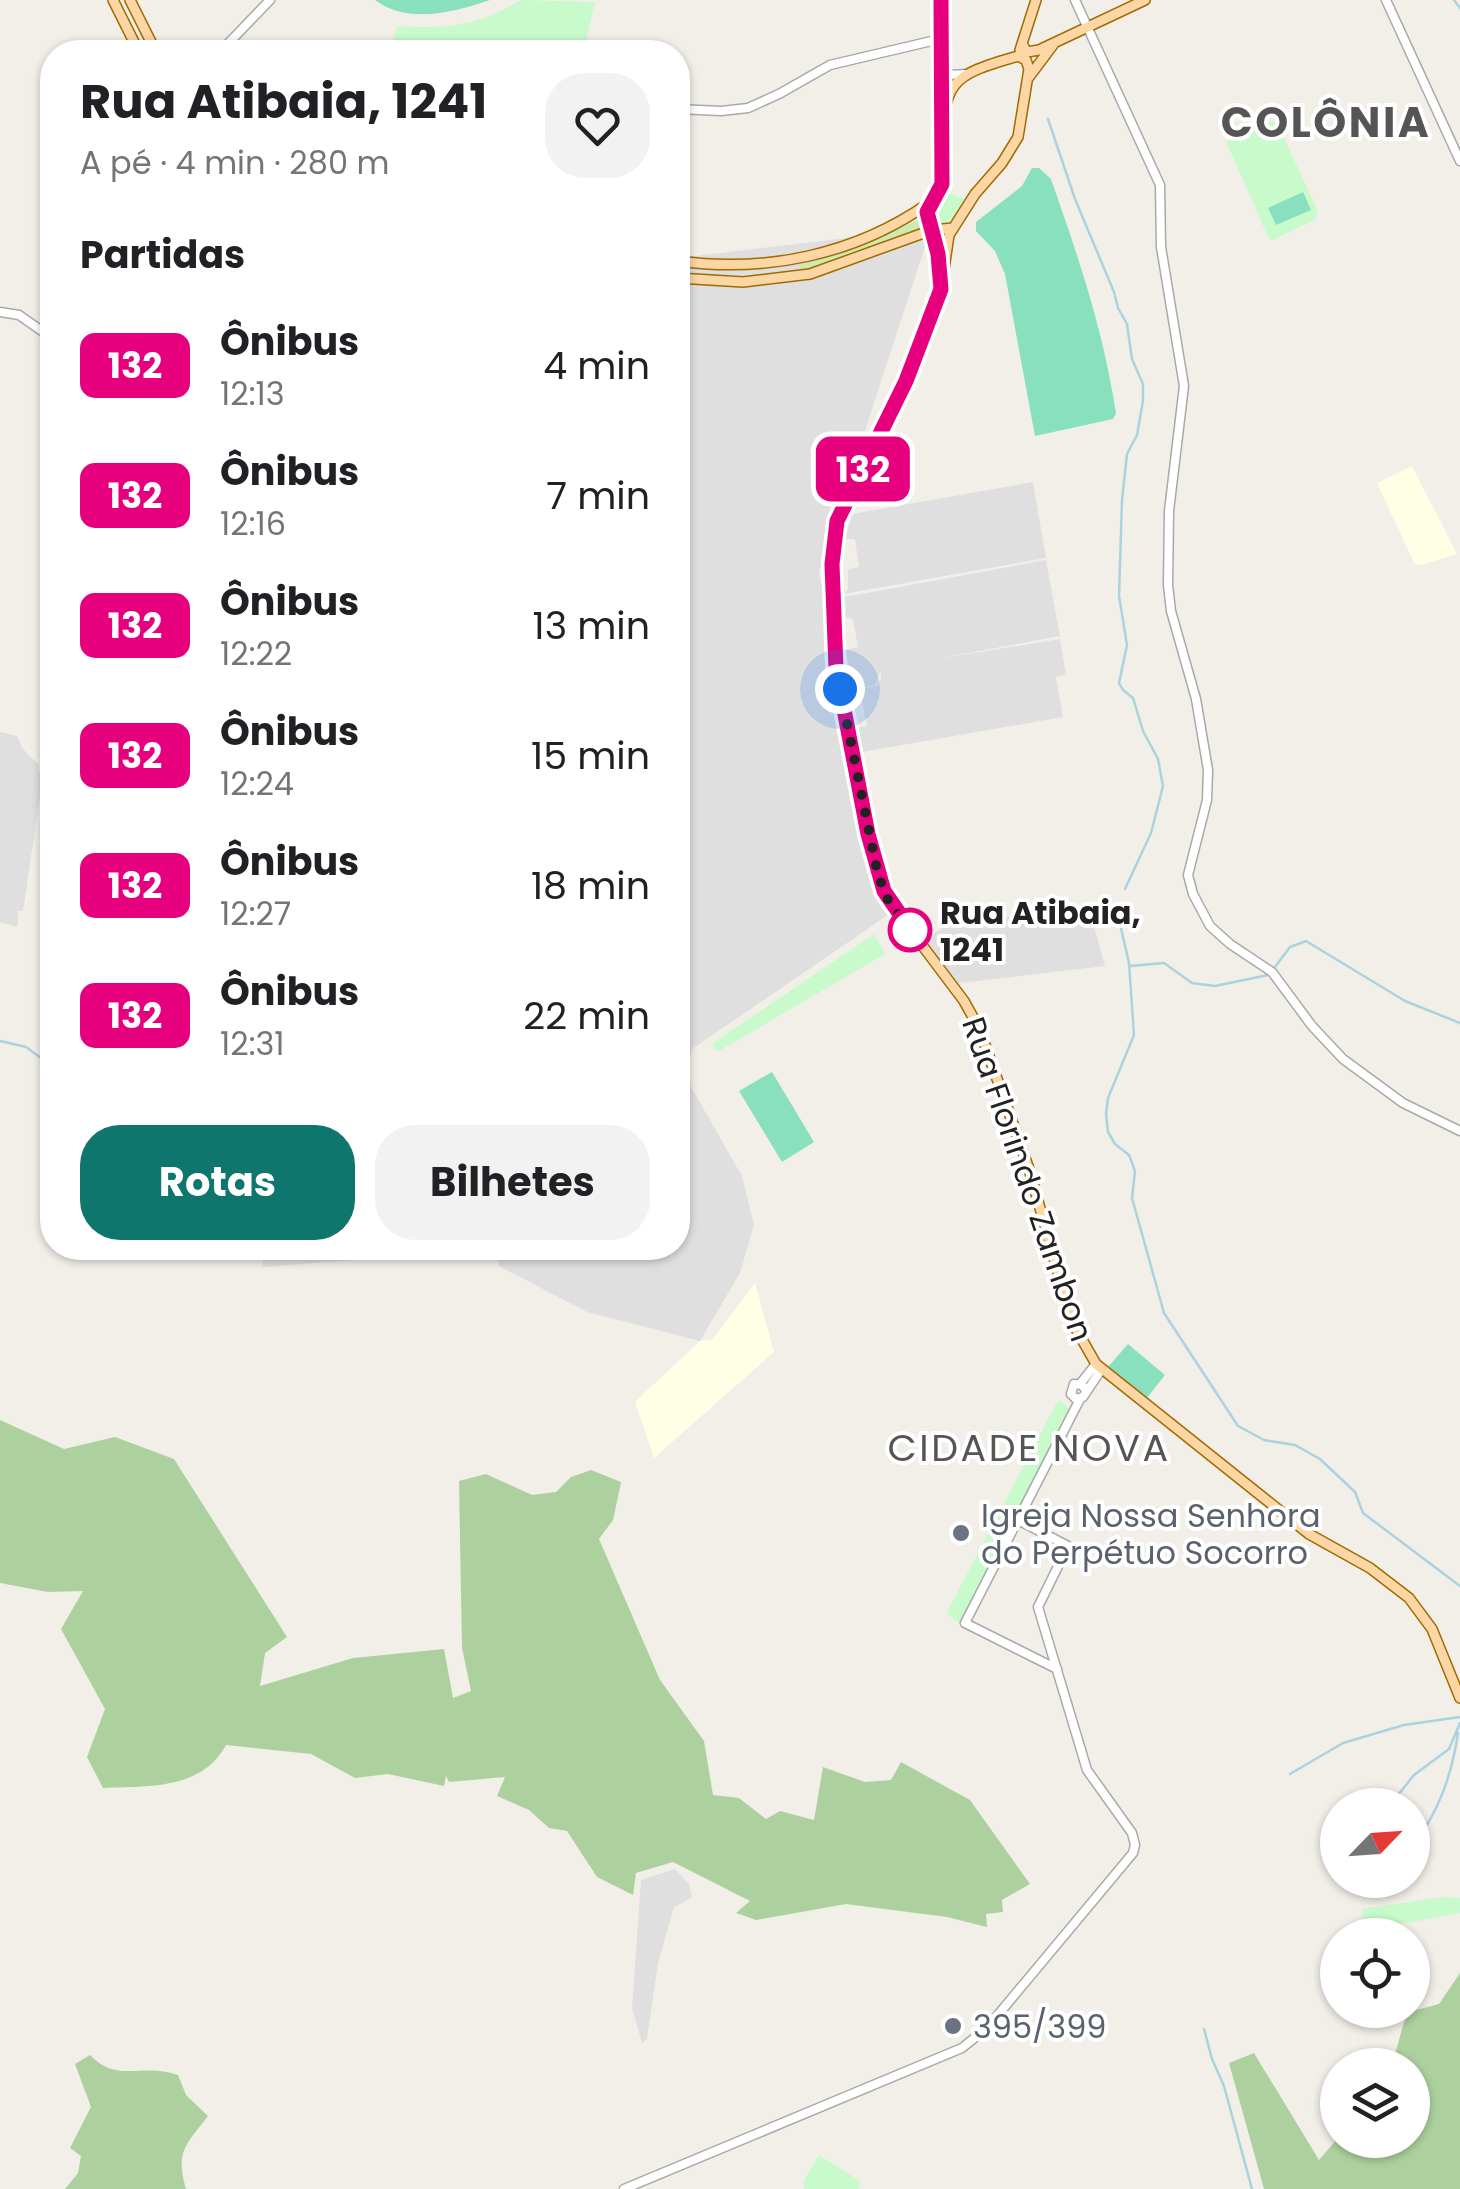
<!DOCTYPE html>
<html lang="pt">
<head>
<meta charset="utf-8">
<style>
  :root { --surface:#fff; --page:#f2f2f2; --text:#202124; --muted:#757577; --accent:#0f766e }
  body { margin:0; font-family:Poppins,sans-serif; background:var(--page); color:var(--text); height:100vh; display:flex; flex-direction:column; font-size:38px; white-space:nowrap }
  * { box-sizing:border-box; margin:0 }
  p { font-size:32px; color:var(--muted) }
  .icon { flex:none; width:55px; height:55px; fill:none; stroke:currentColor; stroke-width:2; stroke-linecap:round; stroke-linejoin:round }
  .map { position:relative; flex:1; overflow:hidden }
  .drawer { position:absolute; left:40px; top:40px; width:650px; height:1220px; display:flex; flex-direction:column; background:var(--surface); border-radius:40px; box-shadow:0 2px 8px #0004 }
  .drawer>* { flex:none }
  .badge { padding:0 20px; border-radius:15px; font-size:35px; line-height:65px }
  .needle { width:65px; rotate:65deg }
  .tools { position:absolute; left:1320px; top:1788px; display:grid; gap:20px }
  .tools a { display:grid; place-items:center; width:110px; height:110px; border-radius:50%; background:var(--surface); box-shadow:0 2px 8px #0004; font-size:50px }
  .you { position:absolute; width:50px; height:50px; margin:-25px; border:8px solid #fff; border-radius:50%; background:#1a73e8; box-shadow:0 0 0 15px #1a73e833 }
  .map>.badge { position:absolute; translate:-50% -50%; box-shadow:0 0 0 5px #fff }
  h2 { padding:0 40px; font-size:38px; line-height:90px }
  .round { display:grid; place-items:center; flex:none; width:105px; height:105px; border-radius:40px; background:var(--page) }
  .summary { display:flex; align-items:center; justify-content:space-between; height:170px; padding:0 40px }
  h1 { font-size:48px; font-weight:700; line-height:75px }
  .action { display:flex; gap:20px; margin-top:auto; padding:20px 40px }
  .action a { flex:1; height:115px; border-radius:40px; background:var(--accent); color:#fff; font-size:40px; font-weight:700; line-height:115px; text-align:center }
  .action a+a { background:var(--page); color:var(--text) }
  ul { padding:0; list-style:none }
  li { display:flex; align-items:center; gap:30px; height:130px; padding:0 40px }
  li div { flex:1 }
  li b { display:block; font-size:38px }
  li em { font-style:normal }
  li .badge { min-width:110px; font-weight:700; text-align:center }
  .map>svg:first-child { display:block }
  .residential { fill:#e0dfdf }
  .education { fill:#ffffe5 }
  .grass { fill:#cdebb0 }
  .forest { fill:#add19e }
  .park { fill:#c8facc }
  .pitch { fill:#88e0be }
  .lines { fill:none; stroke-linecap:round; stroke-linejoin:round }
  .stream { stroke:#aad3df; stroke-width:2.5 }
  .minor-casing { stroke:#a9a9a9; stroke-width:11 }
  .major-casing { stroke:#a06b00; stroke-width:12 }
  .minor { stroke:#fff; stroke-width:8 }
  .major { stroke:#fcd6a4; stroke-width:9 }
  .line-casing { stroke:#fff; stroke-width:22 }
  .line { stroke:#e6007e; stroke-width:15 }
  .walk { stroke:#222; stroke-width:10; stroke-dasharray:0 18 }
  .stop-dot { fill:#fff; stroke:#e6007e; stroke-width:5 }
  .worship-dot { fill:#6b7280; stroke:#fff; stroke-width:4 }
  .labels { text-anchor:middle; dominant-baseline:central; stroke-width:8; stroke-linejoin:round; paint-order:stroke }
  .stop-label { font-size:32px; font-weight:bold; fill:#222; stroke:#fff; text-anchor:start }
  .street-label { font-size:32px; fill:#222; stroke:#fff }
  .worship-label { font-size:32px; fill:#5b616d; stroke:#fff; text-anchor:start }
  .quarter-label { font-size:38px; letter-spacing:2.5px; fill:#555; stroke:#fff }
  .district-label { font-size:42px; font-weight:bold; letter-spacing:2.5px; fill:#555; stroke:#fff }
</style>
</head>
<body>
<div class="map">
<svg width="1460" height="2189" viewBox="0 0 1460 2189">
  <rect width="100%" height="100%" fill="#f2efe9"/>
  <!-- residential -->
  <path class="residential" d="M931 228 819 572 888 915 692 1049 686 1078 742 1176 754 1225 740 1273 700 1341 587 1312 499 1266 498 1254 478 1250 263 1267 262 1248H678V258Z
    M1033 482 1046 558 843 594 848 590V569L859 567 855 539H845L852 514Z
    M1046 560 1060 636 937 659 1060 639 1066 675 1056 677 1063 717 862 752 858 728 867 726 862 700 853 699 852 690 877 686 881 680V671L875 685 852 688 846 650 858 647 853 619 846 617 845 597Z
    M0 732 17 736 23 749 38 764 42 783 23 911H18V927L0 922Z
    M960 916 1092 919 1105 966 951 984 923 941Z
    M675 1869 689 1884 692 1898 674 1907 658 1963 647 2039 642 2043 632 2008 641 1880Z"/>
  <!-- education -->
  <path class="education" d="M1412 466 1457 554 1421 565 1414 563 1377 483Z
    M755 1283 774 1352 654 1458 635 1402 700 1341 712 1340Z"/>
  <!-- grass -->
  <path class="grass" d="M922 218 926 226 865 252 800 272V265L848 252Z"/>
  <!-- forest -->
  <path class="forest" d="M0 1420 64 1449 115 1437 174 1459 287 1637 265 1653 260 1686 353 1658 444 1649 453 1698 471 1691 462 1648 459 1481 486 1474 532 1495 556 1492 571 1477 591 1470 621 1482 613 1520 599 1539 660 1680 704 1741 713 1795 739 1798 766 1819 780 1811 814 1820 823 1767 865 1782 891 1780 901 1762 970 1800 1030 1884 1002 1900 1003 1912 986 1914 987 1927 947 1917 846 1904 756 1920 736 1913 750 1901 673 1862 636 1873 633 1895 597 1877 567 1831 549 1828 529 1810 497 1796 505 1777 449 1782 446 1776 444 1786 388 1774 355 1778 311 1754 226 1745C202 1790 148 1786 103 1788L87 1757 105 1709 61 1629 83 1591 48 1592 0 1583Z
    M1460 1973V2189H1264L1229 2063 1254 2053 1319 2160 1337 2139 1412 2140V2065H1389C1400 2049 1399 2029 1409 2012L1439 2004Z
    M90 2055C117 2084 142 2062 178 2075L186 2095 208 2116C186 2145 175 2151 186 2189H65L78 2173 81 2156 70 2148 91 2107 75 2064Z"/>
  <!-- park -->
  <path class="park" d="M521 0 595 2 585 47 572 52H390L397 26C448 29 477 26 521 0Z
    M1271 121 1277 123 1317 209 1316 219 1273 240 1269 239 1227 144 1228 140Z
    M947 192 965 199 950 227 939 228 931 221V208Z
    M874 934 885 954 719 1051 714 1049 713 1043Z
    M1061 1400 1069 1409 960 1623 946 1614 1056 1404Z
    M1443 1897 1460 1898V1913L1364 1931 1362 1909Z
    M819 2155 860 2181 859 2189H804V2180Z"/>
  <!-- pitch -->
  <path class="pitch" d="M375 0H490C455 12 408 25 375 0Z
    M1032 168H1039L1051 179C1079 259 1103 329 1116 413L1113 419 1035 436 1005 274 995 251 976 231V222L1022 186Z
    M1303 192 1311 210 1276 225 1268 208Z
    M772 1072 814 1142 782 1162 739 1091Z
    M1128 1344 1165 1375 1146 1399 1108 1367Z"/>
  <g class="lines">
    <!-- stream -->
    <path class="stream" d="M1454 0 1460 8
      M1048 119 1075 199 1114 292 1118 308 1127 324 1132 359 1143 384V401L1137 435 1127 454 1122 500 1119 596 1127 645 1119 683 1123 690 1133 698 1143 731 1158 759 1163 786 1151 833 1125 889
      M1120 924 1129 963 1134 1035 1108 1098 1106 1114 1108 1132 1115 1144 1129 1155 1135 1171 1132 1198 1164 1313 1238 1426 1264 1440 1295 1445 1320 1459 1355 1492 1363 1513 1460 1586
      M1130 966 1164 963 1192 983 1215 986 1268 975
      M1275 967 1290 947 1306 941 1405 1001 1460 1023
      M0 1041 26 1047 45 1061H52
      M1290 1774 1343 1743 1404 1725 1460 1717
      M1390 1805 1414 1775 1449 1749 1460 1723
      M1412 1846C1439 1813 1452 1774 1458 1733
      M1204 2029 1212 2059 1224 2086 1252 2189"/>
    <!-- minor casing -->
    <g class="minor-casing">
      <path id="minor" d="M941 0 939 69 943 112
        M1075 0 1160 185 1161 247 1184 386 1169 511 1168 585 1171 611 1196 699 1208 770 1207 800 1188 875 1193 894 1210 926 1230 944 1272 972 1312 1026 1343 1059 1403 1103 1460 1131
        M1386 0 1460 161
        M220 52 270 0
        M942 64 949 75 967 74
        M678 109 721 111 748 108 779 94 830 65 940 39
        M0 312 19 315 52 338
        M1080 1384 1096 1364
        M1085 1389 1082 1385 1074 1384 1071 1394 1076 1399 1083 1397 1101 1370
        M1057 1669 965 1623 1080 1399
        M624 2189 962 2048 987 2028 1133 1853 1135 1845 1132 1833 1087 1770 1038 1607 1068 1546 1018 1520"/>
    </g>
    <!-- major casing -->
    <g class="major-casing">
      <path id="major" d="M113 0 139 52
        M130 0 156 52
        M1022 44 1027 52 1039 50 1145 0
        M1020 50 1036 0
        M1018 56 1026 60 1029 69 1018 137 1002 163 975 194 949 235 941 289 917 355 840 513 832 539V564L836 668 878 875 888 900 964 1001 979 1028 1029 1169 1072 1322 1096 1364 1309 1534 1370 1568 1409 1598 1432 1629 1460 1698
        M1029 77 1053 45
        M678 261C766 273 855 255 929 203
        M940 272 927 212C930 201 939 195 942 185 944 175 942 163 942 153 944 82 948 76 1018 56
        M678 278 743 282 810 274 932 230 953 228"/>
    </g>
    <!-- minor -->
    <use href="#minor" class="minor"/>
    <!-- major -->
    <use href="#major" class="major"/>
  </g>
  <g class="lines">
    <!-- line casing -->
    <g class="line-casing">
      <path id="line" d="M917 939 884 891 868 834 836 668 832 564 837 521 906 381 941 289 938 254 927 212 942 184 941 0"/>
    </g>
    <!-- line -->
    <use href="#line" class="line"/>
    <!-- walk -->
    <path class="walk" d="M840 689 878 875 888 900 910 930"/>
  </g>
  <!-- markers -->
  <circle class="stop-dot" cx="910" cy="930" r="20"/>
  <g class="worship-dot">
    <circle cx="961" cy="1533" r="10"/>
    <circle cx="953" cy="2026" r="10"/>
  </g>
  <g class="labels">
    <!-- stop labels -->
    <g class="stop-label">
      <text x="940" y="912">Rua Atibaia,<tspan x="940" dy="37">1241</tspan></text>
    </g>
    <!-- street labels -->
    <g class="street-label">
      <text transform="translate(1028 1179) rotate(71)">Rua Florindo Zambon</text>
    </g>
    <!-- worship labels -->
    <g class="worship-label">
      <text x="981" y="1515">Igreja Nossa Senhora<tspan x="981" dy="37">do Perpétuo Socorro</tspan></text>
      <text x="973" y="2026">395/399</text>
    </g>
    <!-- quarter labels -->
    <g class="quarter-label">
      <text x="1029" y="1447">CIDADE NOVA</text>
    </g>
    <!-- district labels -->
    <g class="district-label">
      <text x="1326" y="122">COLÔNIA</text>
    </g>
  </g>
</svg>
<div class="tools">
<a><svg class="needle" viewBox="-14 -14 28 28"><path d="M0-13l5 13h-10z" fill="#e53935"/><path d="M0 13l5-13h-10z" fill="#757577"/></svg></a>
<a><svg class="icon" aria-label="locate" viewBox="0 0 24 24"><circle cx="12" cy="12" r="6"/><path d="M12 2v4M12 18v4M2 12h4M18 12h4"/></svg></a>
<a><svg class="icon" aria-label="layers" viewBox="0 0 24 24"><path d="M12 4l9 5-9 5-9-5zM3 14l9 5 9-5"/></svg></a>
</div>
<div class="you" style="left:840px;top:689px"></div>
<b class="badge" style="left:863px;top:469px;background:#e6007e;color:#fff">132</b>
<section class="drawer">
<div class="summary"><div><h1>Rua Atibaia, 1241</h1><p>A pé · 4 min · 280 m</p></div><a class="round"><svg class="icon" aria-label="heart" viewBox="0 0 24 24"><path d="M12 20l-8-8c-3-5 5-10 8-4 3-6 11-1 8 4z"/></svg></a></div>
<h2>Partidas</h2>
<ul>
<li><span class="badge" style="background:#e6007e;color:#fff">132</span><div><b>Ônibus</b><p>12:13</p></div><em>4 min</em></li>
<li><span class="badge" style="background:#e6007e;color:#fff">132</span><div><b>Ônibus</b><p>12:16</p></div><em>7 min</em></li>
<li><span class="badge" style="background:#e6007e;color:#fff">132</span><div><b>Ônibus</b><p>12:22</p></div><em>13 min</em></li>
<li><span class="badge" style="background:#e6007e;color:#fff">132</span><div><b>Ônibus</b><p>12:24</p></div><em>15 min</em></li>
<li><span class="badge" style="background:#e6007e;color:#fff">132</span><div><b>Ônibus</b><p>12:27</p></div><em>18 min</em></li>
<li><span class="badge" style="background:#e6007e;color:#fff">132</span><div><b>Ônibus</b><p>12:31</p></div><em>22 min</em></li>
</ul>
<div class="action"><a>Rotas</a><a>Bilhetes</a></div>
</section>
</div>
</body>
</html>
